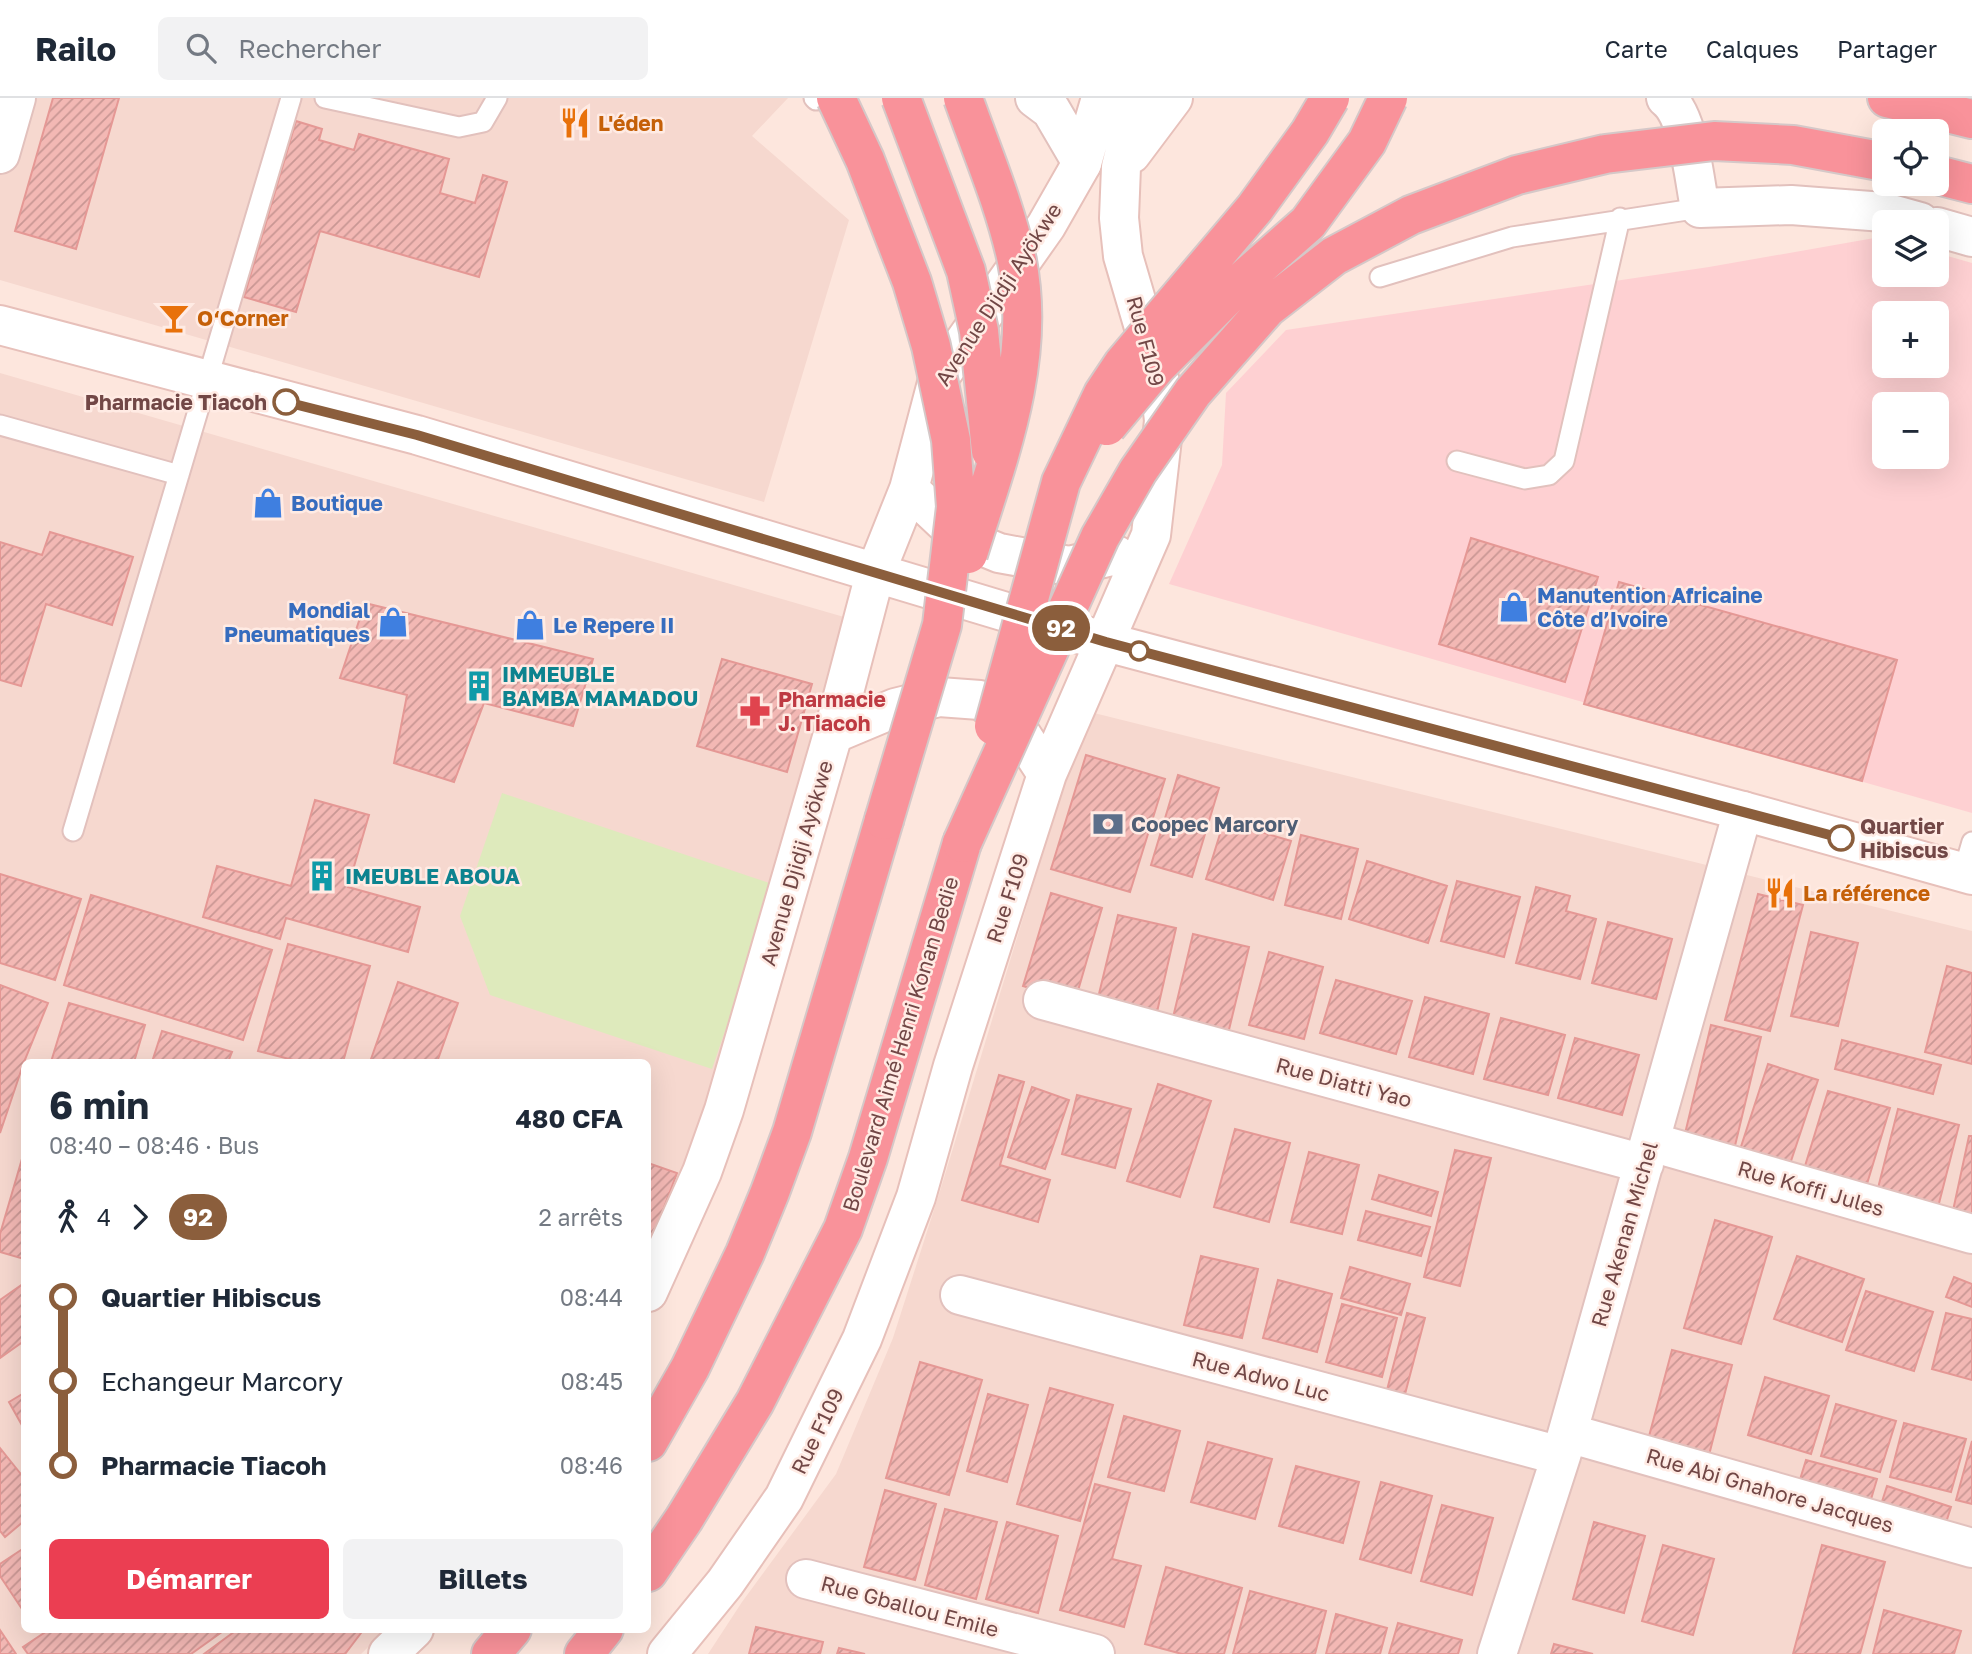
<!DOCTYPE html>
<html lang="fr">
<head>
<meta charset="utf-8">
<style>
  :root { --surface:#fff; --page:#f2f2f3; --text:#1f2937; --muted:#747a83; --line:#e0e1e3; --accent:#eb3e52 }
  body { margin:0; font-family:"Golos Text",sans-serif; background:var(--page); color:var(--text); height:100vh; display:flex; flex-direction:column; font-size:26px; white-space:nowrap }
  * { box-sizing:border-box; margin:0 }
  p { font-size:23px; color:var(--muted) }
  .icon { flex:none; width:38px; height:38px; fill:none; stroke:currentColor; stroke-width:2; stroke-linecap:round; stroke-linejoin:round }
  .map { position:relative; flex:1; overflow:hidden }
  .sheet { position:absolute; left:21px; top:961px; width:630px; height:574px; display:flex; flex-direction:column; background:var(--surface); border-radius:10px; box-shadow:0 7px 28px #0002 }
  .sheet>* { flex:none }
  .badge { padding:0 14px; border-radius:23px; font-size:24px; line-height:46px }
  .controls { position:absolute; left:1872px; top:21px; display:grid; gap:14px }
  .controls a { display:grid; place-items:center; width:77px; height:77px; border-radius:10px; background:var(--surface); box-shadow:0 7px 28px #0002; font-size:35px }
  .map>.badge { position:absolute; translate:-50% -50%; box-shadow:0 0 0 4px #fff }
  .legs { display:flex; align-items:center; gap:10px; height:77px; padding:0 28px; font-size:23px }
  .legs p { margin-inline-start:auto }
  .headline { display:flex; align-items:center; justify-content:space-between; height:119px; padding:0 28px }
  h1 { font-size:38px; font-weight:700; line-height:52px }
  .cta { display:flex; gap:14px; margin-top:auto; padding:14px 28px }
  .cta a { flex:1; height:80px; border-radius:10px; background:var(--accent); color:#fff; font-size:28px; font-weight:700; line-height:80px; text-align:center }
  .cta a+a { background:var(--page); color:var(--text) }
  ul { padding:0 28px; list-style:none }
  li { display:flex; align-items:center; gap:24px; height:84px; font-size:26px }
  li i { display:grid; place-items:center; width:10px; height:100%; margin:0 9px; background:currentColor }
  li i::after { content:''; width:18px; height:18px; margin:-9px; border:5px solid; border-radius:50%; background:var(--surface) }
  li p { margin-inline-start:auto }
  li:first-child i { background:linear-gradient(#0000 50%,currentColor 0) }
  li:last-child i { background:linear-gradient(currentColor 50%,#0000 0) }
  header { display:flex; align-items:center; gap:42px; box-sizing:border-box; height:98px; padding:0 35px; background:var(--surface); border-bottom:2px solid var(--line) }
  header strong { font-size:33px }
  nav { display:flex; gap:38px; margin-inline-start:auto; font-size:24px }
  .search { width:490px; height:63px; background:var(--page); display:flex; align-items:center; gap:18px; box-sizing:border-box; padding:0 24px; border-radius:10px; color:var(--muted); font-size:26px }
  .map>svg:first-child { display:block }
  .residential { fill:#f6d8cf }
  .commercial { fill:#fed0d2; fill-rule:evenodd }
  .grass { fill:#deeabc }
  .building { fill:url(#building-hatch); stroke:#e59895; stroke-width:2 }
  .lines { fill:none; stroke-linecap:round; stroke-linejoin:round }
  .lane-casing { stroke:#e2c1bd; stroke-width:23 }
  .street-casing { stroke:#e2c1bd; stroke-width:42 }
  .secondary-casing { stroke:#e7c0ba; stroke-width:42 }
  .highway-casing { stroke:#d5c8c8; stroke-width:42 }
  .lane { stroke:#fff; stroke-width:19 }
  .street { stroke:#fff; stroke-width:38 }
  .secondary { stroke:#fff; stroke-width:38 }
  .highway { stroke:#f9929a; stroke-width:38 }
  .highway-bridge-casing { stroke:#d5c8c8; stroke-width:42; stroke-linecap:butt }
  .highway-bridge { stroke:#f9929a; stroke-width:38 }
  .line-1-casing { stroke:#fff; stroke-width:16 }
  .line-1 { stroke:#8b5e3c; stroke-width:10 }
  .stop-1-dot { fill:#fff; stroke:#8b5e3c; stroke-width:3.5 }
  .labels { text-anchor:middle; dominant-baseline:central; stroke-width:5; stroke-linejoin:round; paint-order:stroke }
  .food-label { font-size:21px; font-weight:bold; fill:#c56008; stroke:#ffebe4; text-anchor:start }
  .street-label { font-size:21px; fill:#724746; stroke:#ffebe4 }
  .stop-label { font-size:21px; font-weight:bold; fill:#724746; stroke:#ffebe4; text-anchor:end }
  .shop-label { font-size:21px; font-weight:bold; fill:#366cbe; stroke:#ffebe4; text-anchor:start }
  .culture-label { font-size:21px; font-weight:bold; fill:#0d838f; stroke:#ffebe4; text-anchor:start }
  .health-label { font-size:21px; font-weight:bold; fill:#be3a42; stroke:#ffebe4; text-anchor:start }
  .service-label { font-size:21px; font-weight:bold; fill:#4e5e75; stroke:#ffebe4; text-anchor:start }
</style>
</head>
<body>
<header>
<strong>Railo</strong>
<div class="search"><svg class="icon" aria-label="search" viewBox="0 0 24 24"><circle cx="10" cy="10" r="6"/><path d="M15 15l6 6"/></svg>Rechercher</div>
<nav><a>Carte</a><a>Calques</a><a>Partager</a></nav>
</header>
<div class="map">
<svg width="1972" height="1556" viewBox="0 0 1972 1556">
  <defs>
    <pattern id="building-hatch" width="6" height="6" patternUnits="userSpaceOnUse" patternTransform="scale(1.75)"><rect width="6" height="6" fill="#f3b8b4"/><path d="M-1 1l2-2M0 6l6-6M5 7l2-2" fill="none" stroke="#c99794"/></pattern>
  </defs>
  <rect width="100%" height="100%" fill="#fde6dd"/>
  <!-- residential -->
  <path class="residential" d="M0 0H788L752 38 849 122 764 404 0 182Z
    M0 275 844 519 816 632 724 943 685 1068 648 1149V964H24V1531H387L361 1556H0Z
    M1086 613 1972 833V1556H708L742 1504 836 1376 893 1240 940 1093Z"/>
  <!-- commercial -->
  <path class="commercial" d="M1880 139 1885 141V177H1937V155L1972 165V715L1169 486 1222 367 1226 295 1286 232 1709 169ZM1885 215H1937V268H1885ZM1885 306H1937V359H1885Z"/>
  <!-- grass -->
  <path class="grass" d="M502 695 775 787 712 971 490 897 460 818Z"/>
  <!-- building -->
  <path class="building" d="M53 0H119L76 151 15 133Z
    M296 23 322 31 319 42 354 52 359 36 449 61 440 95 475 105 483 77 507 84 479 179 320 133 296 214 244 199Z
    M50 434 133 459 112 527 46 506 21 588 0 582V444L42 457Z
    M1471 440 1598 479 1565 584 1439 546Z
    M1619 484 1897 562 1862 683 1584 606Z
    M365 505 593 561 573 628 484 605 454 684 394 665 407 597 340 580Z
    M722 561 812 586 787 674 697 648Z
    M1086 657 1165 681 1130 794 1051 771Z
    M1178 677 1219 690 1192 779 1151 767Z
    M315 702 369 717 348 789 420 809 408 854 286 820 280 841 203 819 217 768 291 788Z
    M1224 723 1291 743 1273 802 1206 781Z
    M1301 737 1358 751 1341 821 1285 807Z
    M1367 763 1447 788 1428 845 1349 821Z
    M0 776 81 801 55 882 0 865Z
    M1457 783 1520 799 1504 859 1441 843Z
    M1536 789 1570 798 1566 813 1596 821 1580 881 1516 865Z
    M1051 795 1102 810 1075 903 1023 888Z
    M1758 796 1803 807 1770 933 1725 922Z
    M91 797 272 852 243 942 64 887Z
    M1118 817 1176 830 1157 914 1098 900Z
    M1608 824 1672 841 1656 901 1592 885Z
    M1811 834 1858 845 1838 928 1791 918Z
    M1193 836 1249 849 1226 944 1170 932Z
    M288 846 370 868 343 964H301L258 953Z
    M1269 854 1323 869 1304 941 1249 927Z
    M1947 868 1972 875V966L1925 954Z
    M1336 882 1412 903 1396 956 1320 935Z
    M398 884 458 905 437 964H370Z
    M0 887 48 905 24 964 0 1035Z
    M1425 899 1489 916 1473 976 1409 959Z
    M69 905 145 927 134 964H51Z
    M1501 920 1565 937 1548 997 1484 981Z
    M1711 927 1761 939 1733 1056 1683 1044Z
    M162 933 232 954 228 964H152Z
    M1575 940 1639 957 1622 1017 1558 1000Z
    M1842 942 1941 967 1933 996 1835 971Z
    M1768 966 1818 982 1785 1081 1736 1064Z
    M999 977 1024 984 1000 1067 1050 1082 1038 1124 962 1102Z
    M1158 986 1211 1003 1180 1099 1127 1083Z
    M1032 989 1069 1002 1045 1071 1008 1059Z
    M1828 993 1890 1010 1863 1099 1801 1081Z
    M1077 997 1131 1011 1115 1070 1062 1056Z
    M1898 1011 1959 1027 1936 1117 1875 1102Z
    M1235 1031 1290 1045 1269 1124 1214 1109Z
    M1969 1038H1972V1126L1951 1122Z
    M1455 1052 1491 1060 1460 1188 1424 1179Z
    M24 1054V1161L0 1154V1136Z
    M1309 1054 1359 1067 1342 1136 1291 1124Z
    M648 1065 677 1075 648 1152Z
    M1379 1077 1438 1094 1431 1118 1372 1101Z
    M1366 1113 1430 1129 1421 1158 1358 1142Z
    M1715 1122 1772 1139 1741 1246 1684 1230Z
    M1201 1158 1258 1171 1242 1240 1184 1227Z
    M1797 1158 1864 1181 1842 1244 1774 1221Z
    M1350 1169 1410 1186 1401 1217 1341 1200Z
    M1954 1179 1972 1186V1209L1946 1199Z
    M1278 1182 1332 1196 1317 1254 1263 1240Z
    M23 1186 24 1243 0 1260V1202Z
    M1866 1193 1933 1214 1914 1273 1846 1252Z
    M1342 1206 1397 1220 1382 1279 1326 1264Z
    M1407 1215 1425 1220 1405 1296 1387 1292Z
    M1946 1215 1972 1221V1282L1932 1271Z
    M1672 1252 1732 1267 1709 1357 1648 1342Z
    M920 1264 982 1282 949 1397 886 1380Z
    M1765 1279 1829 1298 1811 1356 1748 1337Z
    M1050 1290 1113 1307 1080 1423 1017 1406Z
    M24 1295V1331L9 1304Z
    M988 1296 1028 1307 1007 1384 967 1373Z
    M1836 1306 1896 1323 1880 1374 1821 1358Z
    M1124 1318 1180 1333 1164 1393 1108 1379Z
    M1904 1325 1966 1341 1951 1394 1890 1379Z
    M1972 1343V1406L1956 1402Z
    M1208 1344 1272 1361 1255 1421 1191 1404Z
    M0 1350 24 1380V1423L5 1439 0 1433Z
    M1806 1362 1877 1381 1869 1408 1798 1388Z
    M1296 1368 1359 1384 1343 1445 1279 1428Z
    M1381 1384 1432 1398 1411 1475 1360 1461Z
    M1095 1386 1130 1395 1112 1461 1141 1468 1124 1529 1060 1512Z
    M1887 1388 1951 1409 1942 1437 1878 1416Z
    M885 1392 936 1406 915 1482 864 1469Z
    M1442 1407 1493 1420 1472 1497 1421 1483Z
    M945 1411 997 1424 976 1501 925 1487Z
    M1007 1424 1058 1438 1038 1515 986 1501Z
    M1594 1424 1645 1438 1624 1515 1573 1501Z
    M1663 1447 1714 1461 1693 1537 1642 1523Z
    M1822 1447 1885 1464 1860 1556H1793Z
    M24 1450V1514L0 1478V1466Z
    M1166 1469 1242 1490 1224 1556H1182L1145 1546Z
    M1250 1493 1326 1513 1315 1556H1233Z
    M1884 1512 1961 1533 1954 1556H1873Z
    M1336 1516 1387 1530 1380 1556H1326Z
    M1398 1525 1462 1542 1458 1556H1389Z
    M756 1529 823 1544 820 1556H749Z
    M50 1531H226L191 1556H28L23 1549Z
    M238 1531H364L345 1556H204Z
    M0 1532 16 1556H0Z
    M1554 1546 1593 1556H1551Z
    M839 1550 865 1556H837Z"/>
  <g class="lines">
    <!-- lane casing -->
    <g class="lane-casing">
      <path id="lane" d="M325 0 459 29 483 24 497 0
        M814 0 816 2
        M1380 179 1512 139 1700 110
        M0 327 179 377
        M1457 363 1525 381 1549 377 1564 363 1620 120
        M73 733 291 0
        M1963 775 1972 744"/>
    </g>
    <!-- street casing -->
    <g class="street-casing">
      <path id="street" d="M1035 0 1051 12 1082 65
        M1666 0C1689 17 1694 81 1700 110L1791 107 1884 114 1920 124
        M0 56 16 0
        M1937 129 1972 139
        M1043 902 1644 1066
        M1651 1044 1972 1136
        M960 1197 1561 1358
        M1568 1335 1972 1450
        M806 1481 1095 1556
        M1497 1556 1561 1358 1743 713"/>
    </g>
    <!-- secondary casing -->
    <g class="secondary-casing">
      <path id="secondary" d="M1131 56 1173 0
        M0 227 417 337 1106 544 1743 713 1972 777
        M909 391 960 439 999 455 1069 468 1116 457
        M833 636 895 610 939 599 980 602 1013 624 1047 676
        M648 1194 702 1074 724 1012 833 636 875 476 909 391 938 281 1046 128 1082 65 1101 0
        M388 1556 414 1531
        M667 1556 725 1485 784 1400 862 1241 916 1099 953 968 1047 676 1151 437 1164 323 1160 284 1123 158 1119 120 1121 69 1138 0"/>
    </g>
    <!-- highway casing -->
    <g class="highway-casing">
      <path id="highway" d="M1887 0 1972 21
        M1937 77 1972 86
        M648 1344 690 1270 745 1155 770 1094 792 1034 884 722
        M648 1474 684 1421 755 1304 843 1131 868 1060 962 745
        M491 1556 512 1531
        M584 1556 604 1531"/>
    </g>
    <!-- lane -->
    <use href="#lane" class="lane"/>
    <!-- street -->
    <use href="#street" class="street"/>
    <!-- secondary -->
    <use href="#secondary" class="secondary"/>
    <!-- highway -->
    <use href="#highway" class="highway"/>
    <!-- highway-bridge casing -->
    <g class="highway-bridge-casing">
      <path id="highway-bridge" d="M836 0 865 62 912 184 931 248 951 342 956 409 942 527 884 722
        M901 0 966 173 979 233 991 353
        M963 0C982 54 1005 107 1017 163 1037 263 997 363 968 456
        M1107 328 1157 268 1240 185 1308 125 1367 44 1388 0
        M994 628 1061 384 1103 296 1123 266 1255 110 1310 34 1330 0
        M962 745 1100 439 1138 373 1193 294 1267 210 1334 158 1411 117 1517 77 1605 56 1714 43 1793 47 1885 64"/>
    </g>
    <!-- highway-bridge -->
    <use href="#highway-bridge" class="highway-bridge"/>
  </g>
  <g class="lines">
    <!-- line-1 casing -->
    <g class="line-1-casing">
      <path id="line-1" d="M286 304 417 337 1106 544 1841 740"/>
    </g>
    <!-- line-1 -->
    <use href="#line-1" class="line-1"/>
  </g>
  <!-- icons -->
  <defs>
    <g id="restaurant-bare" transform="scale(2.415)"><path d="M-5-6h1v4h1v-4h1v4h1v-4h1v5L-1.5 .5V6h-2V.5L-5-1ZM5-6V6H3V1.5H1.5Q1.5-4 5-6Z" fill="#e8710a" stroke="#ffebe4" stroke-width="2.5" paint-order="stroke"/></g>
    <g id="bar-bare" transform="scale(2.415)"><path d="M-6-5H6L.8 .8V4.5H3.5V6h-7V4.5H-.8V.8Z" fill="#e8710a" stroke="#ffebe4" stroke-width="2.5" paint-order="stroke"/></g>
    <g id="shop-bare" transform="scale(2.415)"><path d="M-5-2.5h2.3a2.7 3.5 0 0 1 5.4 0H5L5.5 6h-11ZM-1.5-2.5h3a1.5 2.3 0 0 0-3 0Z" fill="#3f7fe0" stroke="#ffebe4" stroke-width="2.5" paint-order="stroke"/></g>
    <g id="building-bare" transform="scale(2.415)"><path d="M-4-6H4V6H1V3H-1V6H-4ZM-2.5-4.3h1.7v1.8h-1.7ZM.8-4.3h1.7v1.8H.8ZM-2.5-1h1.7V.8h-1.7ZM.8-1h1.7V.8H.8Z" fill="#0f9aa8" stroke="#ffebe4" stroke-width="2.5" paint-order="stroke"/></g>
    <g id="pharmacy-bare" transform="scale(2.415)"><path d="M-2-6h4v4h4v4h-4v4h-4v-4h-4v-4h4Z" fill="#e0444e" stroke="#ffebe4" stroke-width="2.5" paint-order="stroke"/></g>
    <g id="bank-bare" transform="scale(2.415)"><path d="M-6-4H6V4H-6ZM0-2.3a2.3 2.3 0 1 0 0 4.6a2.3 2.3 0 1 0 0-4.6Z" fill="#5c6f8a" stroke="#ffebe4" stroke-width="2.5" paint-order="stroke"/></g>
  </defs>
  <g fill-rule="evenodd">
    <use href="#restaurant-bare" x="575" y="25"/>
    <use href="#bar-bare" x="174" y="220"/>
    <use href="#shop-bare" x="268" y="405"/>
    <use href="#shop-bare" x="1514" y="509"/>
    <use href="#shop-bare" x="393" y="524"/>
    <use href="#shop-bare" x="530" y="527"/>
    <use href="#building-bare" x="479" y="588"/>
    <use href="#pharmacy-bare" x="755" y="613"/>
    <use href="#bank-bare" x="1108" y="726"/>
    <use href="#building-bare" x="322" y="778"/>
    <use href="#restaurant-bare" x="1780" y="795"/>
  </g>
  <!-- markers -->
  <g class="stop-1-dot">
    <circle cx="286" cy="304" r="12"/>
    <circle cx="1139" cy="553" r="9"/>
    <circle cx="1841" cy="740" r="12"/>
  </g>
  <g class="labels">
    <!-- food labels -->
    <g class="food-label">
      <text x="598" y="25">L'éden</text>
      <text x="197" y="220">O‘Corner</text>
      <text x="1803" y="795">La référence</text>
    </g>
    <!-- street labels -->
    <g class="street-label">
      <text transform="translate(998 196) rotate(-57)">Avenue Djidji Ayökwe</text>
      <text transform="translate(1146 243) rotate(75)">Rue F109</text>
      <text transform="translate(796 765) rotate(-74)">Avenue Djidji Ayökwe</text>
      <text transform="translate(1007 800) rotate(-72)">Rue F109</text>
      <text transform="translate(900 946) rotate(-73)">Boulevard Aimé Henri Konan Bedie</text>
      <text transform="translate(1344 984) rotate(15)">Rue Diatti Yao</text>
      <text transform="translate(1811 1090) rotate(16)">Rue Koffi Jules</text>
      <text transform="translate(1624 1136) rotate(-74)">Rue Akenan Michel</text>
      <text transform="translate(1261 1278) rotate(15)">Rue Adwo Luc</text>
      <text transform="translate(817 1333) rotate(-64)">Rue F109</text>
      <text transform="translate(1770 1392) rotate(16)">Rue Abi Gnahore Jacques</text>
      <text transform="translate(910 1508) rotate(15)">Rue Gballou Emile</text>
    </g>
    <!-- stop labels -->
    <g class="stop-label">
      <text x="267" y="304">Pharmacie Tiacoh</text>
      <text x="1860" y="728" text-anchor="start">Quartier<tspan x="1860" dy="24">Hibiscus</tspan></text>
    </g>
    <!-- shop labels -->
    <g class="shop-label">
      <text x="291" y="405">Boutique</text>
      <text x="1537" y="497">Manutention Africaine<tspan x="1537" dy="24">Côte d’Ivoire</tspan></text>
      <text x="370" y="512" text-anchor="end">Mondial<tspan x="370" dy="24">Pneumatiques</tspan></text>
      <text x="553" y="527">Le Repere II</text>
    </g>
    <!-- culture labels -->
    <g class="culture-label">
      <text x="502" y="576">IMMEUBLE<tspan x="502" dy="24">BAMBA MAMADOU</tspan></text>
      <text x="345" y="778">IMEUBLE ABOUA</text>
    </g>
    <!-- health labels -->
    <g class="health-label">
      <text x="778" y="601">Pharmacie<tspan x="778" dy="24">J. Tiacoh</tspan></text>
    </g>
    <!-- service labels -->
    <g class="service-label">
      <text x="1131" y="726">Coopec Marcory</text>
    </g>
  </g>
</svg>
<div class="controls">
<a><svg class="icon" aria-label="locate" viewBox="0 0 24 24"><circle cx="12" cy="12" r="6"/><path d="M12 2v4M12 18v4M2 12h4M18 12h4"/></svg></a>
<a><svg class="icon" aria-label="layers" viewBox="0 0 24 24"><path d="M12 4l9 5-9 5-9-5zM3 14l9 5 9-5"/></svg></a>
<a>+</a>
<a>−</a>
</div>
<b class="badge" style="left:1061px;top:530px;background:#8b5e3c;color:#fff">92</b>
<section class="sheet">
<div class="headline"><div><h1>6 min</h1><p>08:40 – 08:46 · Bus</p></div><b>480 CFA</b></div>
<div class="legs"><svg class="icon" aria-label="walk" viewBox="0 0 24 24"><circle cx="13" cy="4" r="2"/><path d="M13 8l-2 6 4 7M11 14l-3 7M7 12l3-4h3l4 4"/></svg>4<svg class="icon" aria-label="forward" viewBox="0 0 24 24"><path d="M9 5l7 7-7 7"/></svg><b class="badge" style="background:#8b5e3c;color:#fff">92</b><p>2 arrêts</p></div>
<ul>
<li><i style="color:#8b5e3c"></i><b>Quartier Hibiscus</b><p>08:44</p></li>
<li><i style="color:#8b5e3c"></i><span>Echangeur Marcory</span><p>08:45</p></li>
<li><i style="color:#8b5e3c"></i><b>Pharmacie Tiacoh</b><p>08:46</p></li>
</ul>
<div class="cta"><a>Démarrer</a><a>Billets</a></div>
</section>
</div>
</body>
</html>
